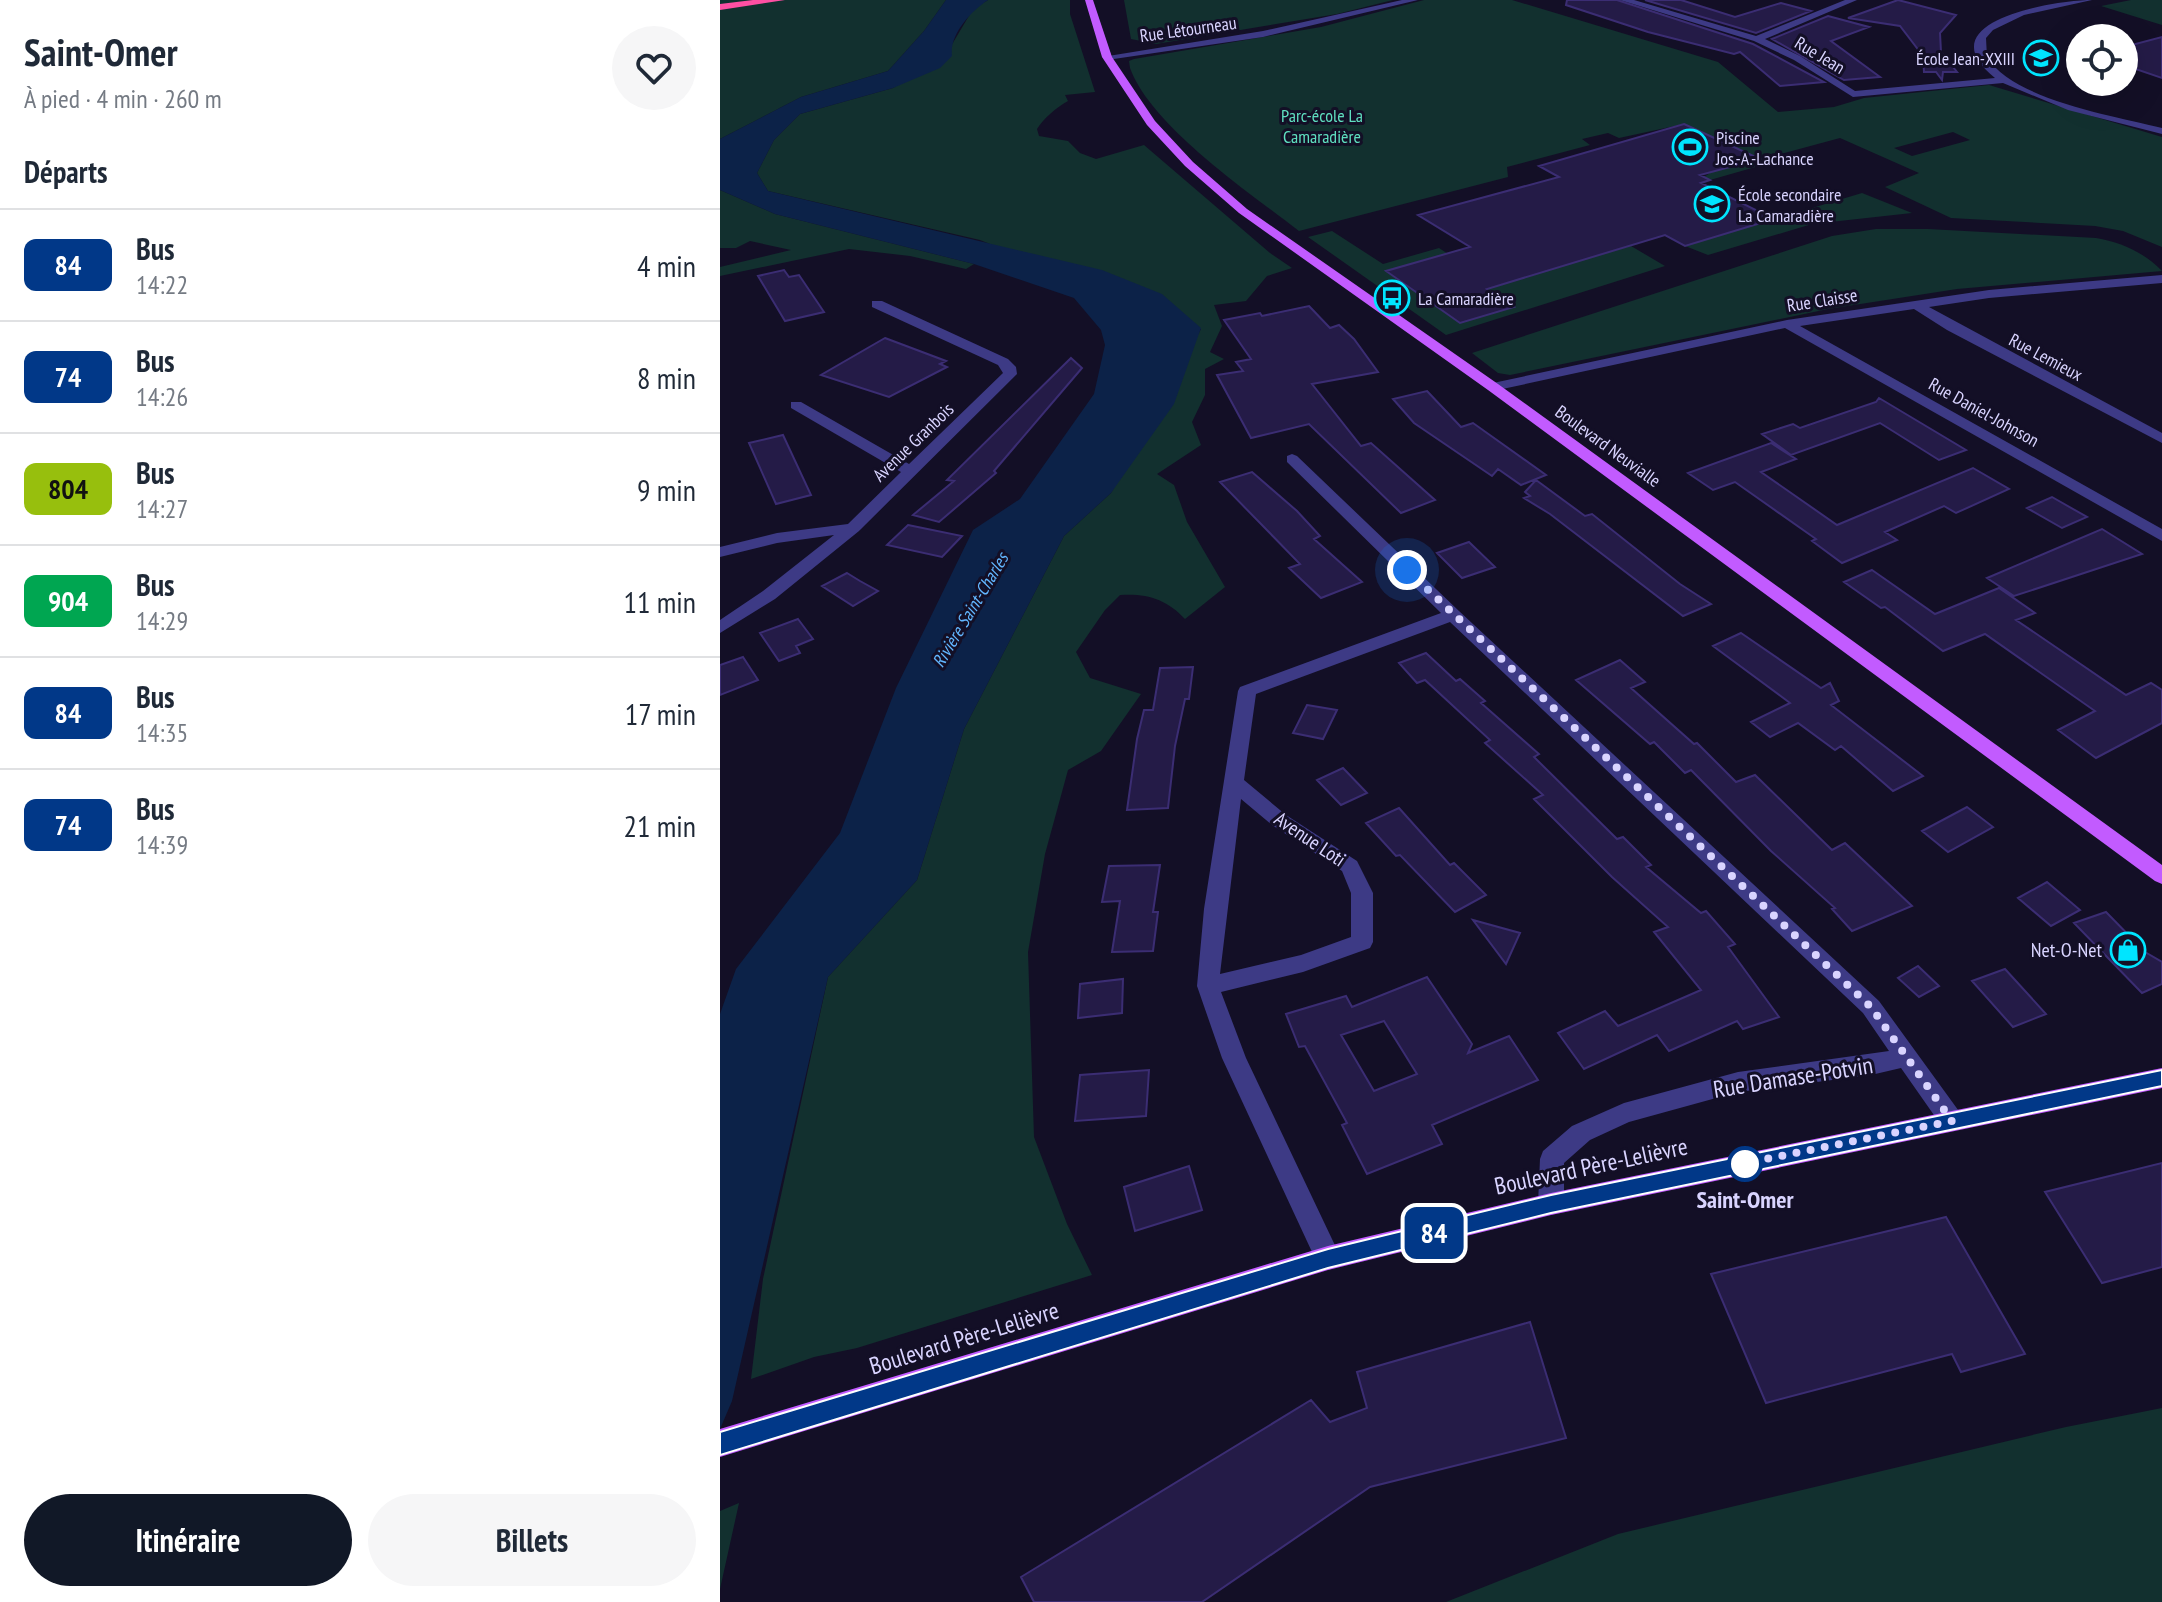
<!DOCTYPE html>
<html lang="fr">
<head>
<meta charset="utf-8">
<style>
  :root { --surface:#fff; --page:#f6f6f7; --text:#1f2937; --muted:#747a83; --line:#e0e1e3; --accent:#111827 }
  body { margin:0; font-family:"PT Sans Narrow",sans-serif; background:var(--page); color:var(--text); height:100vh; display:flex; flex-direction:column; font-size:30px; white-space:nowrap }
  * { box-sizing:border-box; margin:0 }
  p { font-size:26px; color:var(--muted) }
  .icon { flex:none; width:44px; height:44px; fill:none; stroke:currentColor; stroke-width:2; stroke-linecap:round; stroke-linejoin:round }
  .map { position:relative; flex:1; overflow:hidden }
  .side { display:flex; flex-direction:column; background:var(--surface); width:720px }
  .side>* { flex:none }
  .badge { padding:0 16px; border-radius:12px; font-size:28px; line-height:52px }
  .tools { position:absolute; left:1346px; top:24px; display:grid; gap:16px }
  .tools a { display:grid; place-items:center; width:72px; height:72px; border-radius:50%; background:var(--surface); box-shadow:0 8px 32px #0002; font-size:40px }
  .you { position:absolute; width:40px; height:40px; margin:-20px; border:6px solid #fff; border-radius:50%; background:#1a73e8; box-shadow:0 0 0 12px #1a73e833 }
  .map>.badge { position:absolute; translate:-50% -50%; box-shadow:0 0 0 4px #fff }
  h2 { padding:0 24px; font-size:30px; line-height:72px }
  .round { display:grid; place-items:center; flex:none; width:84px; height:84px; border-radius:42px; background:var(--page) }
  .overview { display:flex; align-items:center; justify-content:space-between; height:136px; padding:0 24px }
  h1 { font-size:38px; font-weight:700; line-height:60px }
  .action { display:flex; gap:16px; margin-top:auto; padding:16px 24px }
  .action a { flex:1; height:92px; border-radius:48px; background:var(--accent); color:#fff; font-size:32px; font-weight:700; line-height:92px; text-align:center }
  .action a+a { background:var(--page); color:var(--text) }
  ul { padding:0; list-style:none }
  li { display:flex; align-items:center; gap:24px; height:112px; padding:0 24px; border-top:2px solid var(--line) }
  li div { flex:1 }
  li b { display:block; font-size:30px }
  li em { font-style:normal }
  li .badge { min-width:88px; font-weight:700; text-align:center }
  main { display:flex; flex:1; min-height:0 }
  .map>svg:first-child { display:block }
  .green { fill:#12302f; fill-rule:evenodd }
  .water { fill:#0c2248 }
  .building { fill:#241b47; stroke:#3b2d73; stroke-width:2; fill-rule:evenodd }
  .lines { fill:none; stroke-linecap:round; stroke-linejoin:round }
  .minor { fill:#3d3a85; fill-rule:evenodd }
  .major { fill:#c25bff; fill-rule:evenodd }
  .highway { fill:#ff4fa3; fill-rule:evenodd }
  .line { fill:#013888; stroke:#fff; stroke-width:2 }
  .walk { stroke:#d9d4ff; stroke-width:8; stroke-dasharray:0 14.4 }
  .stop-dot { fill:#fff; stroke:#013888; stroke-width:4 }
  .labels { text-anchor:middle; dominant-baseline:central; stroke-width:6; stroke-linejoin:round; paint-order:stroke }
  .far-street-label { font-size:18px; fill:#d9d4ff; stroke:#130f26 }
  .far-poi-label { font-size:18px; fill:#d9d4ff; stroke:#130f26; text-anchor:start }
  .far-park-label { font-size:18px; fill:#5fe0c0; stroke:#130f26 }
  .far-water-label { font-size:18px; font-style:italic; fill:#62b6ff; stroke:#130f26 }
  .street-label { font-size:20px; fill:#d9d4ff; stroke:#130f26 }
  .poi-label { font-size:20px; fill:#d9d4ff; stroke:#130f26; text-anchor:end }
  .near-street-label { font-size:24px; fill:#d9d4ff; stroke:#130f26 }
  .near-stop-label { font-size:24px; font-weight:bold; fill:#d9d4ff; stroke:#130f26 }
</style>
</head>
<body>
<main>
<section class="side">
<div class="overview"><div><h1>Saint-Omer</h1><p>À pied · 4 min · 260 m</p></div><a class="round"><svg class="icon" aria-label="heart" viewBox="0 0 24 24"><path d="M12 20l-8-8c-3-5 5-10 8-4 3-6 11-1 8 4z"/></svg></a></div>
<h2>Départs</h2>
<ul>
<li><span class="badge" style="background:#013888;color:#fff">84</span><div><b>Bus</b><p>14:22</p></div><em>4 min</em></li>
<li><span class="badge" style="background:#013888;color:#fff">74</span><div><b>Bus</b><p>14:26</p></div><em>8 min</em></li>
<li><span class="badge" style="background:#97bf0d;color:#111">804</span><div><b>Bus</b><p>14:27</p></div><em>9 min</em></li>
<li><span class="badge" style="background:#00a651;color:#fff">904</span><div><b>Bus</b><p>14:29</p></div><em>11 min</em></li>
<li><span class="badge" style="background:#013888;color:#fff">84</span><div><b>Bus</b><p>14:35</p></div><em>17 min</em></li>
<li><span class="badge" style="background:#013888;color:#fff">74</span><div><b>Bus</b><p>14:39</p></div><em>21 min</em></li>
</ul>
<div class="action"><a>Itinéraire</a><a>Billets</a></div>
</section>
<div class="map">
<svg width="1442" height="1602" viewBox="0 0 1442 1602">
  <rect width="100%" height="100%" fill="#130f26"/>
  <!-- green -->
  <path class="green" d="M0 0H226L204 31 168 71 81 97 0 139Z
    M268 0H350V14L375 92 345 95 348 101C337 107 323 119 317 129L319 136 348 141 360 153 376 159 424 145 550 253 572 268 547 276 526 301 494 305 502 326 490 352 504 359 485 369V395L472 422 481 445 437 474 454 485 467 522 505 587 465 619C447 599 426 593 400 595L385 610 356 652 370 678 421 694 381 751 348 770 325 854 308 952 314 1137 347 1224 372 1275 137 1348 94 1357 31 1379 43 1279 108 977 197 880 244 729 344 536 391 493 481 329 260 240 48 191 37 173 54 140 80 114 173 88 231 46 253 9Z
    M404 0H673L617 14 436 44 411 39Z
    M704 0H792L998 62 1058 112 1114 107 1144 98 1269 85 1442 137V247L1403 231 1375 226 1231 218 1165 187 1199 173 1120 138 1046 158 1053 162 990 180 984 177 993 171 1039 158 964 124 899 138 888 133 862 139 870 145 787 167 788 177 579 231C530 193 431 126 410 68L409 61 414 59 601 27ZM1233 132 1250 140 1192 156 1174 148Z
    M1411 0H1442V25L1381 6Z
    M0 190 55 214 254 264 246 269 190 256 129 249 0 276V267L71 250 30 241 16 248H0Z
    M1142 193 1192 213 1092 224 988 255 965 246Z
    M1156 229H1208L1376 238C1401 242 1425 253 1442 271L1237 289 1108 309 790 375 778 373 752 353 1112 236Z
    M612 231 663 264 719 248 757 273 748 277 717 256 666 271 740 323 793 307 764 287 911 246 945 266 726 335 685 306 689 304 678 296 673 297 588 237Z
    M1442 1408V1602H726L898 1534 1346 1427Z
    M19 1503 0 1589V1511Z"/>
  <!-- water -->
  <path class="water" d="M226 0H268C251 11 229 35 232 56L220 68 173 88 80 114 54 140 37 173 48 191 382 270 442 294 481 328 454 404 391 493 344 536 244 729 197 880 108 977 12 1401 0 1429V1014L16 969 120 833 176 688 253 530 300 499 374 394 385 345 381 330 354 298 254 264 55 214 0 190V139L81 97 168 71 204 31Z"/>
  <!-- building -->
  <path class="building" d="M847 0H897L1033 44 1104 82 1060 86 1020 52 1014 54 928 32 846 5Z
    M925 0H961L1015 17 1061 3 1091 11 1036 33Z
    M1178 0 1236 15 1220 33 1221 52 1237 72H1223L1222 80 1216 72H1204L1203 56 1180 26 1128 18Z
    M1108 16 1149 27 1111 41 1160 77 1124 80 1052 39Z
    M1442 37V78L1404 65V47Z
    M964 124 1040 159 980 175 990 180 981 183 1054 219 965 246 945 235 767 289 794 307 740 323 666 271 750 247 698 215 839 177 819 166Z
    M64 270 69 277 79 275 104 312 65 321 38 276Z
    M589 306 610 328 619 325 634 339 658 372 592 384 641 446 651 443 715 500 681 513 589 424 531 438 497 375 523 371 516 362 531 359 504 320 540 313 542 316Z
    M165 338 226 361 220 364 227 367 169 397 101 375Z
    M351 358 362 368 274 471 276 473 219 522 193 515 234 481 227 480Z
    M707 391 741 427 753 423 826 475 801 485 778 469 772 476 694 423 673 399Z
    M1159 398 1246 450 1219 460 1160 423 1071 455 1042 434 1073 424 1080 428 1156 402Z
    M63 435 91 495 56 504 29 443Z
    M1051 443 1076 459 1041 472 1117 525 1253 468 1289 489 1236 513 1224 506 1165 532 1177 540 1122 563 1092 541 1096 539 1015 482 993 490 968 473Z
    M532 472 577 511 600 536 594 539 642 582 601 598 569 568 580 564 500 482Z
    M816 480 865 516 872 514 960 584 991 604 963 616 830 514 804 498 810 496 805 492Z
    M1332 497 1367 517 1342 528 1307 508Z
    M188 525 242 536 222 557 167 545Z
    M1382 529 1422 554 1294 596 1267 578Z
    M749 542 775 567 742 578 717 553Z
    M1152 570 1215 614 1279 588 1315 613 1296 620 1406 695 1431 683 1442 690V723L1376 758 1338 730 1375 711 1265 634 1223 651 1165 607 1161 608 1124 582Z
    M127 573 140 581 158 591 133 606 102 586Z
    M78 619 93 639 76 646 80 653 59 661 40 633Z
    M1021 633 1101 688 1110 683 1119 701 1111 705 1203 776 1173 791 1121 746 1115 750 1078 723 1050 737 1031 722 1070 703 993 646Z
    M706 653 736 681 740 679 765 701 761 703 819 754 814 757 897 839 903 837 931 865 926 867 981 913 986 911 1015 944 1008 947 1059 1017 1023 1029 1017 1021 949 1051 937 1035 864 1069 838 1033 885 1011 898 1026 981 990 934 932 948 927 892 877 814 799 823 795 765 743 770 740 705 680 697 683 679 663Z
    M23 657 38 680 0 695V665Z
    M900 660 925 682 911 688 974 744 977 743 1016 782 1035 775 1112 850 1125 843 1192 906 1132 931 1112 909 1115 908 1051 851 971 770 965 773 934 742 930 744 856 680Z
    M473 667 469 699H465L455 746 448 808 407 810 417 739 424 710H433L440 668Z
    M587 705 617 710 603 739 573 733Z
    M623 768 647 793 621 805 597 780Z
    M1247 807 1273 827 1228 852 1202 831Z
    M679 808 730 865 734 863 766 895 735 912 680 855 676 856 646 823Z
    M440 865 433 912H438L433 951 392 952 400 901 382 902 389 866Z
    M1327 882 1360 910 1331 926 1298 898Z
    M1386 912 1425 952 1442 962V984L1422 993 1354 923Z
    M753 920 800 933 786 964Z
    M1198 966 1219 986 1199 997 1178 978Z
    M1285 969 1326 1014 1293 1027 1252 981Z
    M707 977 752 1044 748 1053 789 1036 818 1080 712 1125 722 1144 647 1174 622 1125 627 1123 585 1046 579 1047 566 1014 626 996 632 1007ZM664 1021 697 1074 654 1091 621 1035Z
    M403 979 402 1013 358 1018 360 984Z
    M429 1070 426 1116 355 1121 360 1075Z
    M1442 1163V1267L1382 1283 1325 1192Z
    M469 1166 482 1210 415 1231 404 1187Z
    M1226 1217 1305 1354 1241 1372 1232 1354 1046 1403 991 1274Z
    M810 1322 846 1438 650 1487 482 1602H314L301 1577 591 1400 610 1422 647 1408 637 1372Z"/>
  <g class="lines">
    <!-- minor -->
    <path class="minor" d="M682 0H698L543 37 387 60 382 57 543 31Z
      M900 0H914L1036 36 1125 0H1137L1045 39 1080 56 1135 91 1275 78C1203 21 1336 0 1372 0L1304 15 1273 30 1266 38 1267 57C1293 100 1395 116 1442 128V134L1348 110 1283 83 1133 97 1074 60 1034 41Z
      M1442 275V283L1269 298 1209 307 1442 433V443L1227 330 1194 309 1080 326 1442 529V541L1065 328 773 391 766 387 773 383 1067 320 1269 290Z
      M152 301H162L288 359 296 367 297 374 139 531 55 599 0 633V620L43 591 114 535 57 543 0 557V547L57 533 128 524 181 472 71 408V402H81L189 464 283 373 278 365 152 307Z
      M572 454 577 456 739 611 1159 1001 1241 1114 1244 1121 1241 1128 1232 1131 1223 1128 1181 1068 1151 1075 1018 1092 909 1122 870 1140 844 1163V1204L840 1212 831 1215 822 1212 818 1204 820 1159 823 1151 852 1126 904 1103 1018 1072 1169 1051 1143 1013 730 622 536 694 524 780 566 815 637 861 653 893V942L650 948 583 972 501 992 526 1058 621 1258 617 1267 608 1270 599 1267 502 1058 477 986 484 909 518 691 520 687 721 613 567 462V456ZM521 799 552 825 622 871 631 893V937L581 955 500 974Z"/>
    <!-- major -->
    <path class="major" d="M365 0H373L392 57 435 121 473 162 527 209 778 384 1442 865V884L1435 881 768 390 519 213 465 166 427 125 382 57Z
      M1442 1068V1088L831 1215 608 1270 0 1457V1429L608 1246 831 1193Z"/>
    <!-- highway -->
    <path class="highway" d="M33 0H65L0 10V4Z"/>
  </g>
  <!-- line -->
  <path class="line" d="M1442 1070V1086L831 1213 608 1268 0 1455V1432L608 1249 831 1195Z"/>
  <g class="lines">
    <!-- walk -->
    <path class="walk" d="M687 570 1151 1007 1232 1121 1017 1165 1025 1164"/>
  </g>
  <!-- icons -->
  <defs>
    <g id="school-ring" transform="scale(1.8)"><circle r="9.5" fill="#130f26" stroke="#00e5ff" stroke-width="1.5"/><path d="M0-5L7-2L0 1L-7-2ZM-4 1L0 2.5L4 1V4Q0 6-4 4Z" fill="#00e5ff"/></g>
    <g id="stadium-ring" transform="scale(1.8)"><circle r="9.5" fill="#130f26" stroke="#00e5ff" stroke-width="1.5"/><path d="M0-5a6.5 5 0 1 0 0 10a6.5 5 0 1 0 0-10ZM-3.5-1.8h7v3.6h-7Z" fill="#00e5ff"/></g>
    <g id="bus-ring" transform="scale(1.8)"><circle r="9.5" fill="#130f26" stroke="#00e5ff" stroke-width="1.5"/><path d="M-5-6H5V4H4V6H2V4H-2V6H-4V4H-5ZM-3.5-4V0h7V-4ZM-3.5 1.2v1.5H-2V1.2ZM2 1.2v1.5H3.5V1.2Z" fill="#00e5ff"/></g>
    <g id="shop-ring" transform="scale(1.8)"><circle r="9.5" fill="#130f26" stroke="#00e5ff" stroke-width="1.5"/><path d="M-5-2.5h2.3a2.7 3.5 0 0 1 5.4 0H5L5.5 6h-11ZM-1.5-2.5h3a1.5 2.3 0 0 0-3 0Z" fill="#00e5ff"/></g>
  </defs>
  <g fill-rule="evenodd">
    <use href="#school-ring" x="1321" y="58"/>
    <use href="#stadium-ring" x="970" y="147"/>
    <use href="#school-ring" x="992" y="204"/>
    <use href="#bus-ring" x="672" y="298"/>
    <use href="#shop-ring" x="1408" y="950"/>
  </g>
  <!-- markers -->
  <circle class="stop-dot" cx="1025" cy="1164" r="16"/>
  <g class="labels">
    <!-- far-street labels -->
    <g class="far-street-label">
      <text transform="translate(468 29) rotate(-8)">Rue Létourneau</text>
      <text transform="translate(1100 55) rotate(31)">Rue Jean</text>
      <text transform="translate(1102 300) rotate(-9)">Rue Claisse</text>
      <text transform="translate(1326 357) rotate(28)">Rue Lemieux</text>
      <text transform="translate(1264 412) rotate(29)">Rue Daniel-Johnson</text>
      <text transform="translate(193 442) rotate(-44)">Avenue Granbois</text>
      <text transform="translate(888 446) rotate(36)">Boulevard Neuvialle</text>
    </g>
    <!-- far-poi labels -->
    <g class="far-poi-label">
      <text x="1295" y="58" text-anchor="end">École Jean-XXIII</text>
      <text x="996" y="137">Piscine<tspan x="996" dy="21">Jos.-A.-Lachance</tspan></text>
      <text x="1018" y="194">École secondaire<tspan x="1018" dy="21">La Camaradière</tspan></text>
      <text x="698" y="298">La Camaradière</text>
    </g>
    <!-- far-park labels -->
    <g class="far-park-label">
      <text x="602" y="115">Parc-école La<tspan x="602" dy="21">Camaradière</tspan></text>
    </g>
    <!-- far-water labels -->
    <g class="far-water-label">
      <text transform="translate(250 610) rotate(-59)">Rivière Saint-Charles</text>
    </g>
    <!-- street labels -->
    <g class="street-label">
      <text transform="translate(590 839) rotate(34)">Avenue Loti</text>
    </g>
    <!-- poi labels -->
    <g class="poi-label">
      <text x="1382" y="950">Net-O-Net</text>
    </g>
    <!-- near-street labels -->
    <g class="near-street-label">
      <text transform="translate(1073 1077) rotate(-9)">Rue Damase-Potvin</text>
      <text transform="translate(871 1166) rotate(-12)">Boulevard Père-Lelièvre</text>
      <text transform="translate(244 1338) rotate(-17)">Boulevard Père-Lelièvre</text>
    </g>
    <!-- near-stop labels -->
    <g class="near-stop-label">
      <text x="1025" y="1199">Saint-Omer</text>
    </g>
  </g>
</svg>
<div class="tools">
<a><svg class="icon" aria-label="locate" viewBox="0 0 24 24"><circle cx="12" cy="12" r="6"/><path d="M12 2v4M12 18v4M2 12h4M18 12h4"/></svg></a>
</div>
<div class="you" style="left:687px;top:570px"></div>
<b class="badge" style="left:714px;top:1233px;background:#013888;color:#fff">84</b>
</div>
</main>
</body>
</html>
